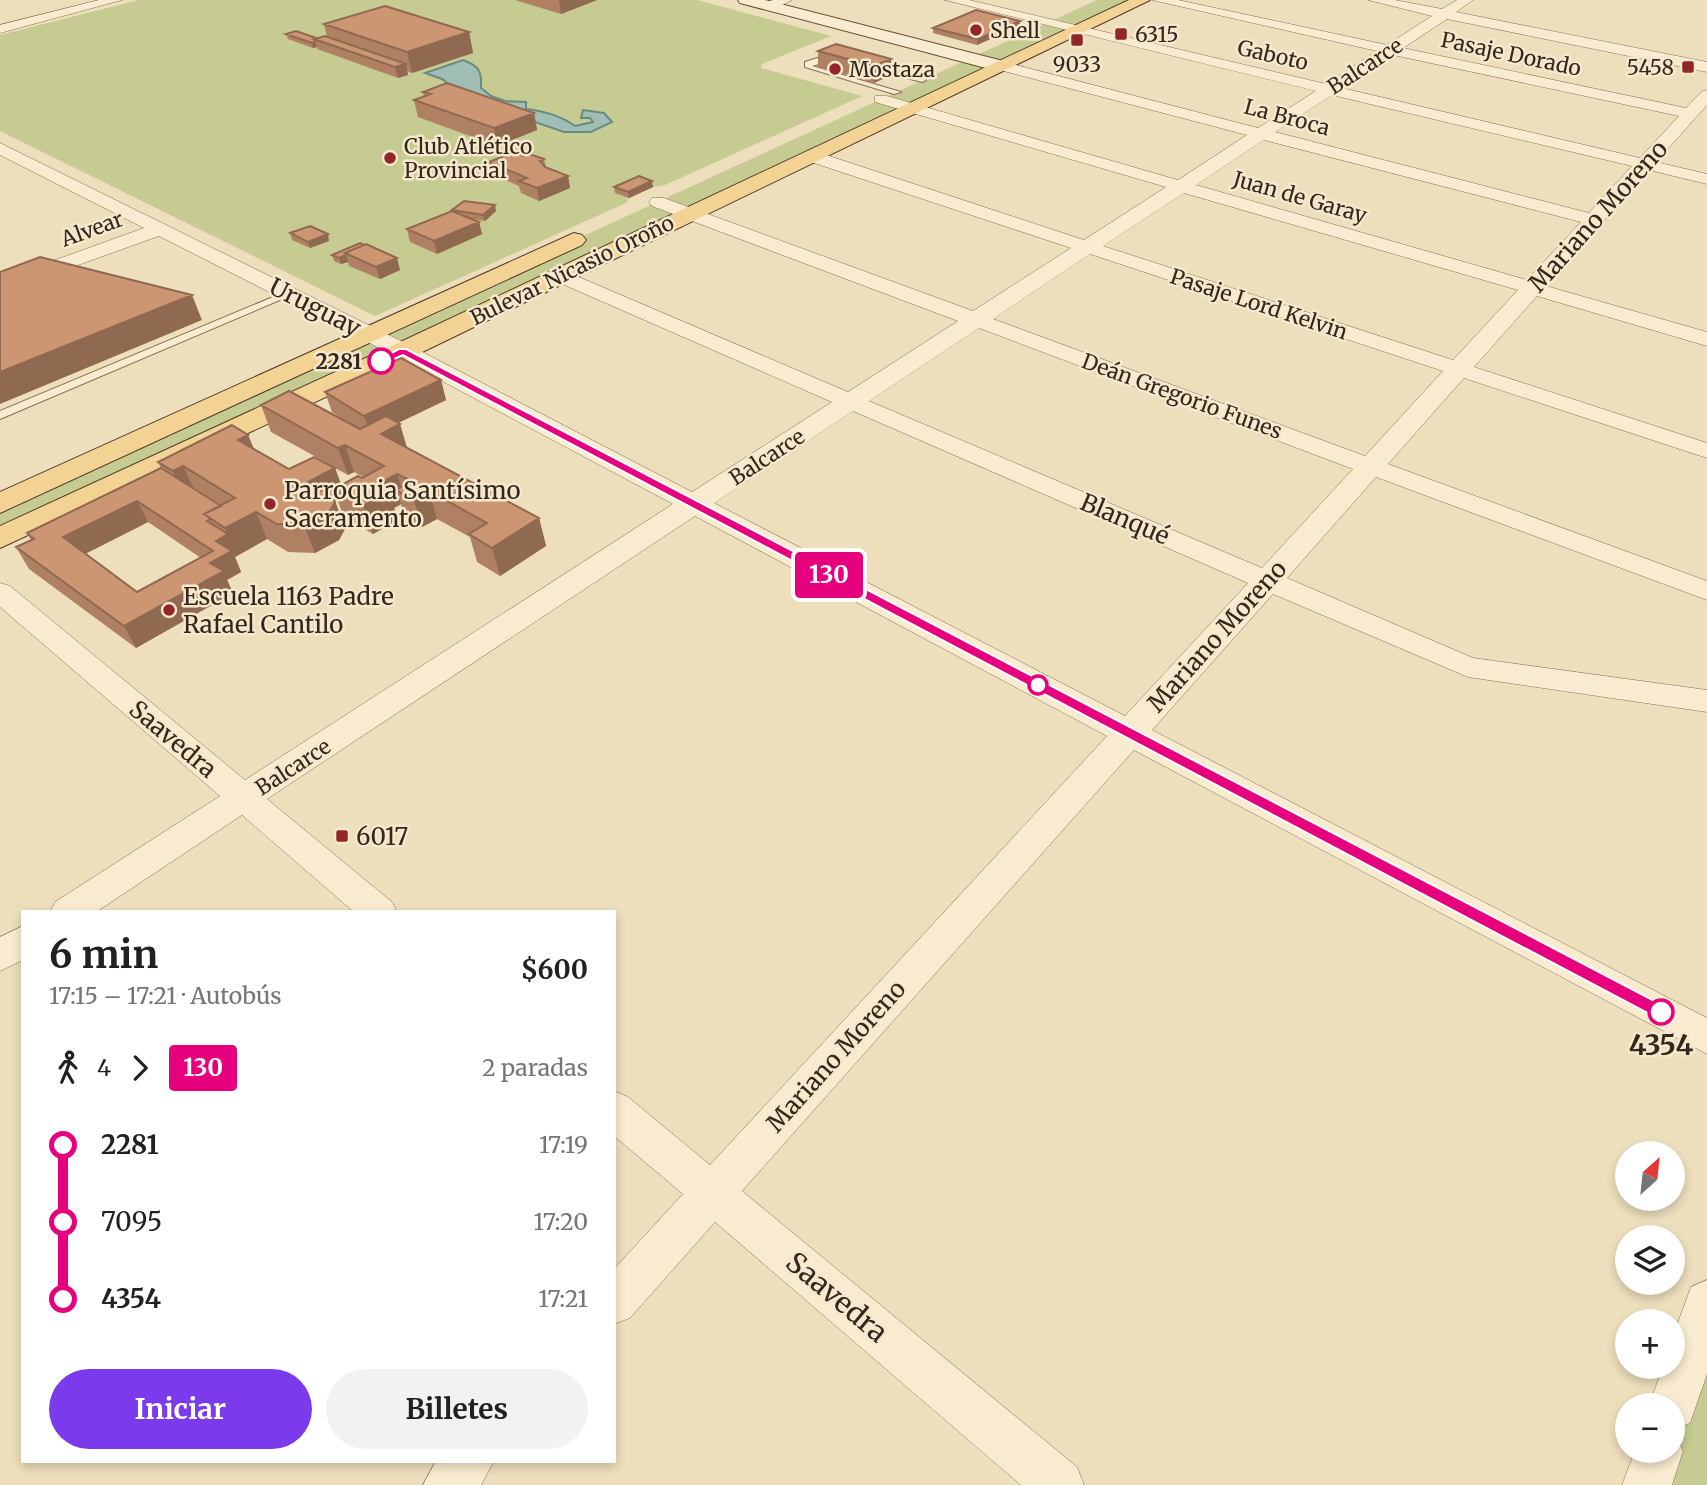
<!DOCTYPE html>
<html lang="es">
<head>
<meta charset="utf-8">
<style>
  :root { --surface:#fff; --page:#f2f2f2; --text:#202124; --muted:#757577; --accent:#7c3aed }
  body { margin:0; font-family:Merriweather,serif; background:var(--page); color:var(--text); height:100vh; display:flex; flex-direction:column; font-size:26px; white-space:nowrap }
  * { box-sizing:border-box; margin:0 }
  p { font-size:23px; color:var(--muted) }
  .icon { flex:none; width:38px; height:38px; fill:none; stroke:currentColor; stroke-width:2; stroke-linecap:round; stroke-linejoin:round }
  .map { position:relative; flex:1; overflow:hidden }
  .sheet { position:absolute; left:21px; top:910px; width:595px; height:553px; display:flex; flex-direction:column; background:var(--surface); border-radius:0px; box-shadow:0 4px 10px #0003 }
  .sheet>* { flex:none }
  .badge { padding:0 14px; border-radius:5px; font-size:24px; line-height:46px }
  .needle { width:46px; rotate:27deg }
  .fabs { position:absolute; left:1615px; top:1141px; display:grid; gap:14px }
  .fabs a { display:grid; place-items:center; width:70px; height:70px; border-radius:50%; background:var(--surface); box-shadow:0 4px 10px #0003; font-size:35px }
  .map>.badge { position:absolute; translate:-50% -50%; box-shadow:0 0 0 4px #fff }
  .legs { display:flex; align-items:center; gap:10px; height:77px; padding:0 28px; font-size:23px }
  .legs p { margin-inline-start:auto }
  .summary { display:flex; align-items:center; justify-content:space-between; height:119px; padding:0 28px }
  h1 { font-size:38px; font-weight:700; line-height:52px }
  .primary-button { display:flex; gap:14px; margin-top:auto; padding:14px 28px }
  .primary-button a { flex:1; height:80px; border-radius:42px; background:var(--accent); color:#fff; font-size:28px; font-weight:700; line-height:80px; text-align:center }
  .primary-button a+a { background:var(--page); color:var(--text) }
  ul { padding:0 28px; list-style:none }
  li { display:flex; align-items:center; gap:24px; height:77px; font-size:26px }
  li i { display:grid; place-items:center; width:10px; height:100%; margin:0 9px; background:currentColor }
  li i::after { content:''; width:18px; height:18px; margin:-9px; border:5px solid; border-radius:50%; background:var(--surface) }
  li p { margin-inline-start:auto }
  li:first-child i { background:linear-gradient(#0000 50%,currentColor 0) }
  li:last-child i { background:linear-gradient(currentColor 50%,#0000 0) }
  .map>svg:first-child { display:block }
  .green { fill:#c5cb91 }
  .water { fill:#a0beb5; stroke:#688b82; stroke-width:2 }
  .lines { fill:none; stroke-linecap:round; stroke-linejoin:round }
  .lane-casing { stroke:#846e56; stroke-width:2 }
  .street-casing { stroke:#846e56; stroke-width:1 }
  .secondary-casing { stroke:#664f3a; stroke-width:2 }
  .primary-casing { stroke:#523c2b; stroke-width:2 }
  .lane { fill:#f8ebcf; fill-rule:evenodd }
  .street { fill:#f8ebcf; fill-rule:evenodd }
  .secondary { fill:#f8ebcf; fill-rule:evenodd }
  .primary { fill:#f2d393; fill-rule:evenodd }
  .wall { fill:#af8162; fill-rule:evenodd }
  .shaded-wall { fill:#8f6950 }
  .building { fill:#cc9672; stroke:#8f6950; stroke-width:2; fill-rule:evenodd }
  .line-1 { fill:#e6007e; stroke:#fff; stroke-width:2 }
  .poi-dot { fill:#932629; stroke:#f5e8cc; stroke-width:2.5 }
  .stop-1-dot { fill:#fff; stroke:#e6007e; stroke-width:3.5 }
  .labels { text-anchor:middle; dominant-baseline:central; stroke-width:5; stroke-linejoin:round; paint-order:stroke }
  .far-poi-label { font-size:21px; fill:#34271b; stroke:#f5e8cc; text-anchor:start }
  .far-street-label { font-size:21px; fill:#34271b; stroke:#f5e8cc }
  .far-stop-label { font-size:21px; font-weight:bold; fill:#34271b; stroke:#f5e8cc; text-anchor:end }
  .street-label { font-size:24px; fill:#34271b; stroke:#f5e8cc }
  .poi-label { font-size:24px; fill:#34271b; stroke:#f5e8cc; text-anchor:start }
  .near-stop-label { font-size:28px; font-weight:bold; fill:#34271b; stroke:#f5e8cc }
  .near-street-label { font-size:28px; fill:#34271b; stroke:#f5e8cc }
</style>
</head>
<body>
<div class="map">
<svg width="1707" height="1485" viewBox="0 0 1707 1485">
  <rect width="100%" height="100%" fill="#eddebc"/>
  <!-- green -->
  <path class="green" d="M139 0H697L831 36 762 64 761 68 862 96 665 185C652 187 633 192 626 203L375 316 0 131V35Z
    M1097 0H1142L0 538V504Z
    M1707 1303V1485H1647L1659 1451H1673V1406Z"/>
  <!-- water -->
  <path class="water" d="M463 60C479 66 482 71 481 88L491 96 505 101 526 102V109C544 111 561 116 575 126L593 122 590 118H581L583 110 604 113 612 122 591 132H564L468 99 442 79 425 73Z"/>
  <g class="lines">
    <!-- lane casing -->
    <g class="lane-casing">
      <path id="lane" d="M827 55 843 57 812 66 901 92 894 94 805 67V62Z
        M871 64 925 78 926 80 922 82 868 68Z
        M285 292 294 294 0 419V411Z"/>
    </g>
    <!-- street casing -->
    <g class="street-casing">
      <path id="street" d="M99 0H122L0 33V25Z
        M773 0H792L774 9H764V3Z
        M945 0H969L1326 84 1377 51 1152 0H1178L1387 45 1432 16 1368 0H1395L1442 9 1457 0H1473L1456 12 1707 62V72L1447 19 1403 48 1686 108 1701 92 1707 90V105L1656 162 1707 174V184L1649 170 1546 286 1707 332V346L1537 296 1474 367 1707 443V458L1464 378 1388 464 1707 581V600L1376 477 1287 578 1473 658 1707 690V712L1468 677 1273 594 1152 730 1707 1018V1054L1134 750 742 1191 1077 1467 1084 1485H1021L715 1222 630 1318 614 1324V1269L683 1194 614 1136V1091L628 1097 710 1165 1107 736 695 516 267 799 392 902 397 912H354L242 815 96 912H50L55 902 220 796 0 607V583L10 586 245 780 673 504 395 356 159 236 0 293V280L144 228 0 155V143L411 346 692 492 832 402 553 280 550 276 553 272H567L848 392 958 321 652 206 649 202 652 198H664L973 311 1071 248 805 160 802 156 805 152H817L1084 240 1166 187 875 102V96H887L1178 180 1247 135 996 69 993 66 1001 61 1258 128 1316 91ZM1393 55 1679 116 1640 158 1342 88ZM1332 95 1632 166 1589 213 1275 132ZM1264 140 1581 222 1527 280 1196 185ZM1184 193 1518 290 1453 360 1103 246ZM1090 254 1443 371 1365 456 993 319ZM979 328 1353 469 1262 568 869 401ZM853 411 1248 583 1125 716 714 503Z
        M23 926V960L0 971V937Z
        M1707 1280V1374L1690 1423 1673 1430V1405H1649L1663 1367H1673V1336L1691 1287Z
        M1673 1432 1683 1451 1672 1485H1622L1635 1451H1673Z
        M436 1461H494L481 1485H423Z"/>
    </g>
    <!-- secondary casing -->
    <g class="secondary-casing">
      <path id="secondary" d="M738 0H765L1007 62 1010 66 1001 72 740 3Z"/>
    </g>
    <!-- primary casing -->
    <g class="primary-casing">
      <path id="primary" d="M1129 0H1150L412 357 0 548V526L394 345Z
        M574 233 582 235 586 240 582 245 0 513V492Z"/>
    </g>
    <!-- lane -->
    <use href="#lane" class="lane"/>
    <!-- street -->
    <use href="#street" class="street"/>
    <!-- secondary -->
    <use href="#secondary" class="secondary"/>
    <!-- primary -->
    <use href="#primary" class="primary"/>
  </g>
  <!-- wall -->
  <path class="wall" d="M515 0H597L561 14Z
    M1020 21 1019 26 977 45 933 33V28Z
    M324 24 469 32 473 53 412 73 407 71 408 75 398 78 317 49V47L313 48 288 39 286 34 316 38 327 37Z
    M818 51 891 59V75L874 83 818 67Z
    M423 92 534 113 537 130 497 146 418 117 414 100 424 97Z
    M524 156 544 159 546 167 568 176 570 188 539 201 521 193 519 186 492 174 489 162Z
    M614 187H653L629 198 615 193Z
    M452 211H496L485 221 473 219 479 222 482 234 437 254 410 242 407 229Z
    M290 233 329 241 310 248 292 240Z
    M360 243 400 270 380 279 349 266 348 262 341 264 334 261 332 255Z
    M441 380 446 400 398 423 407 448 539 518 546 546 500 576 477 562 470 537 437 519 422 527 405 517 401 504 394 508 398 520 373 534 344 517 337 499 335 501 345 529 339 540 315 553 288 552 267 539 235 557 241 572 227 580 233 593 136 648 29 569 16 547 31 540 27 533 161 468 158 462 248 435 254 449 289 469 327 463 271 432 261 405 355 427 332 412 325 392ZM335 468 348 475 354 472 364 477 341 485ZM148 522 201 558 137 592 85 554Z"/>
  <!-- shaded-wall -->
  <path class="shaded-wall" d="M559 0H597L561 14Z
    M1020 21 1019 26 977 45 978 39Z
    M469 32 473 53 412 73 407 52Z
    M315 42 317 47 313 48 312 43Z
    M891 59V75L874 83V66Z
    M406 64 408 75 398 78 395 67Z
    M534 113 537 130 497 146 494 128Z
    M568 176 570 188 539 201 537 188Z
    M652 181 653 187 629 198 628 192Z
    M495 205 496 211 485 221 483 215Z
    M479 222 482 234 437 254 434 241Z
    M328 234 329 241 310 248 308 242Z
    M346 255 348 262 341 264 339 258Z
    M397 258 400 270 380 279 376 267Z
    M192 295 202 320 0 404V372Z
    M441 380 446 400 371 436 364 416Z
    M400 424 408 451 381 434Z
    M248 435 259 462 238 440Z
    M345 445 354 472 348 475 338 448Z
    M183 466 196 494 185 499 173 471Z
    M335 468 345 495 334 489 337 499 335 501 345 529 339 540 315 553 304 525 308 482Z
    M397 474 404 494 396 490 401 504 394 508 398 520 373 534 363 506 376 485Z
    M429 491 437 519 422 527 414 500Z
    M137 501 148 522 75 559 63 537Z
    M256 512 267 539 235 557 241 572 227 580 233 593 136 648 124 626 210 563 216 541 228 534 225 528Z
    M539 518 546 546 500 576 492 548Z"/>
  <!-- building -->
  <path class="building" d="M385 6 469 32 407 52 324 24Z
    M976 10 1020 21 978 39 933 28Z
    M296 31 316 38 314 39 315 42 312 43 286 34Z
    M325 36 406 64 395 67 314 39Z
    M836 44 891 59 874 66 818 51Z
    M447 83 534 113 494 128 414 100 431 94 423 92Z
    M514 152 524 156 529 154 544 159 540 161 545 167 568 176 537 188 519 181 527 178 489 162Z
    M639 176 652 181 628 192 614 187Z
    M464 201 495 205 483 215 452 210Z
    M452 211 479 222 434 241 407 229Z
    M310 226 328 234 308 242 290 233Z
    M360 243 364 245 345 253 346 255 339 258 332 255Z
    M366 244 397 258 376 267 345 253Z
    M40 257 192 295 0 372V272Z
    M401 358 441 380 364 416 325 392Z
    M289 391 360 429 386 416 400 424 381 434 539 518 492 548 469 534 487 523 429 491 414 500 396 490 412 481 397 474 376 485 389 492 363 506 334 489 358 476 362 478 384 466 345 445 338 448 261 405Z
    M232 425 248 435 238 440 289 469 314 457 335 468 308 482 333 497 335 502 329 513 304 525 277 524 256 512 225 528 204 514 235 498 183 466 173 471 158 462Z
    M161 468 221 506 204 514 211 519 207 521 228 534 216 541 232 551 210 563 224 571 124 626 16 547 34 539 27 533ZM137 501 213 551 137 592 63 537Z"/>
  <!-- line-1 -->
  <path class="line-1" d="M399 349H406L1666 1007V1017H1655L403 355 381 364 376 361Z"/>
  <!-- markers -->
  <g class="poi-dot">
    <circle cx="976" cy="30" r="7"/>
    <rect x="1114" y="27" width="14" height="14" rx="3.5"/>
    <rect x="1070" y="33" width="14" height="14" rx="3.5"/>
    <rect x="1681" y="60" width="14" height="14" rx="3.5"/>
    <circle cx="835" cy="69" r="7"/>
    <circle cx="390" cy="158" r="7"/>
    <circle cx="270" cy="504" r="7"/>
    <circle cx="169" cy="610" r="7"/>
    <rect x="335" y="829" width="14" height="14" rx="3.5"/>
  </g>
  <g class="stop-1-dot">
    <circle cx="381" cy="361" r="12"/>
    <circle cx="1038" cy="685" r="9"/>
    <circle cx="1661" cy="1012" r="12"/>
  </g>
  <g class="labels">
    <!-- far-poi labels -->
    <g class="far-poi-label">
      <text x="990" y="30">Shell</text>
      <text x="1135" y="34">6315</text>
      <text x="1077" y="64" text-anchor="middle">9033</text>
      <text x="1674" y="67" text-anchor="end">5458</text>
      <text x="849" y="69">Mostaza</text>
      <text x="404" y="146">Club Atlético<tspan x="404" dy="24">Provincial</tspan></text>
    </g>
    <!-- far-street labels -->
    <g class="far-street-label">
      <text transform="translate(1511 54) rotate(12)">Pasaje Dorado</text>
      <text transform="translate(1273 55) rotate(13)">Gaboto</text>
      <text transform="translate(1365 66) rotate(-33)">Balcarce</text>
      <text transform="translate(1287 117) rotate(15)">La Broca</text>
      <text transform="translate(1300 197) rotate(16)">Juan de Garay</text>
      <text transform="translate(92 229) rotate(-20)">Alvear</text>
      <text transform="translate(572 270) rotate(-26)">Bulevar Nicasio Oroño</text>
      <text transform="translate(1259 304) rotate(18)">Pasaje Lord Kelvin</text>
      <text transform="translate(1182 396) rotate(20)">Deán Gregorio Funes</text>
      <text transform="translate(767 457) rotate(-33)">Balcarce</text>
      <text transform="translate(293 767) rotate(-33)">Balcarce</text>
    </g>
    <!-- far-stop labels -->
    <g class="far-stop-label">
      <text x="362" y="361">2281</text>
    </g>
    <!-- street labels -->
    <g class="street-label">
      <text transform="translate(1598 216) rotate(-48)">Mariano Moreno</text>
      <text transform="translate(315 307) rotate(27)">Uruguay</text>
      <text transform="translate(1125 519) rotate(23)">Blanqué</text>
      <text transform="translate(1217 636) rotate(-48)">Mariano Moreno</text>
      <text transform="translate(173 739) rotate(40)">Saavedra</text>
      <text transform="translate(836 1056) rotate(-48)">Mariano Moreno</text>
    </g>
    <!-- poi labels -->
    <g class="poi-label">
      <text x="284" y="490">Parroquia Santísimo<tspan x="284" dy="28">Sacramento</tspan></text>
      <text x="183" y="596">Escuela 1163 Padre<tspan x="183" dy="28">Rafael Cantilo</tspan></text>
      <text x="356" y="836">6017</text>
    </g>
    <!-- near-stop labels -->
    <g class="near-stop-label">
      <text x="1661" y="1045">4354</text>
    </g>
    <!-- near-street labels -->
    <g class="near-street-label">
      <text transform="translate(837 1297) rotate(40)">Saavedra</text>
    </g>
  </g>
</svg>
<div class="fabs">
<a><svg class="needle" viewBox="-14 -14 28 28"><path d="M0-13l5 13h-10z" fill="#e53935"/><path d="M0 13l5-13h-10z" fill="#757577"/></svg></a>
<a><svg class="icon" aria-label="layers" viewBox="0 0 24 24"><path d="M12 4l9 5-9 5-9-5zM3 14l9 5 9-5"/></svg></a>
<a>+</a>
<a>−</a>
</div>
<b class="badge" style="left:829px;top:575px;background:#e6007e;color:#fff">130</b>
<section class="sheet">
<div class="summary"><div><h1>6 min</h1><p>17:15 – 17:21 · Autobús</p></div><b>$600</b></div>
<div class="legs"><svg class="icon" aria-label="walk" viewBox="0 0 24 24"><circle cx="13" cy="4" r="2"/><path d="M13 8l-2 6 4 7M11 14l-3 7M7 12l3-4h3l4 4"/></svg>4<svg class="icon" aria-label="forward" viewBox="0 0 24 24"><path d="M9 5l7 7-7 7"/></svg><b class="badge" style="background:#e6007e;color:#fff">130</b><p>2 paradas</p></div>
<ul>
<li><i style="color:#e6007e"></i><b>2281</b><p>17:19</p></li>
<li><i style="color:#e6007e"></i><span>7095</span><p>17:20</p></li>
<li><i style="color:#e6007e"></i><b>4354</b><p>17:21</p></li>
</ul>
<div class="primary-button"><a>Iniciar</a><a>Billetes</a></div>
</section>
</div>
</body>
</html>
